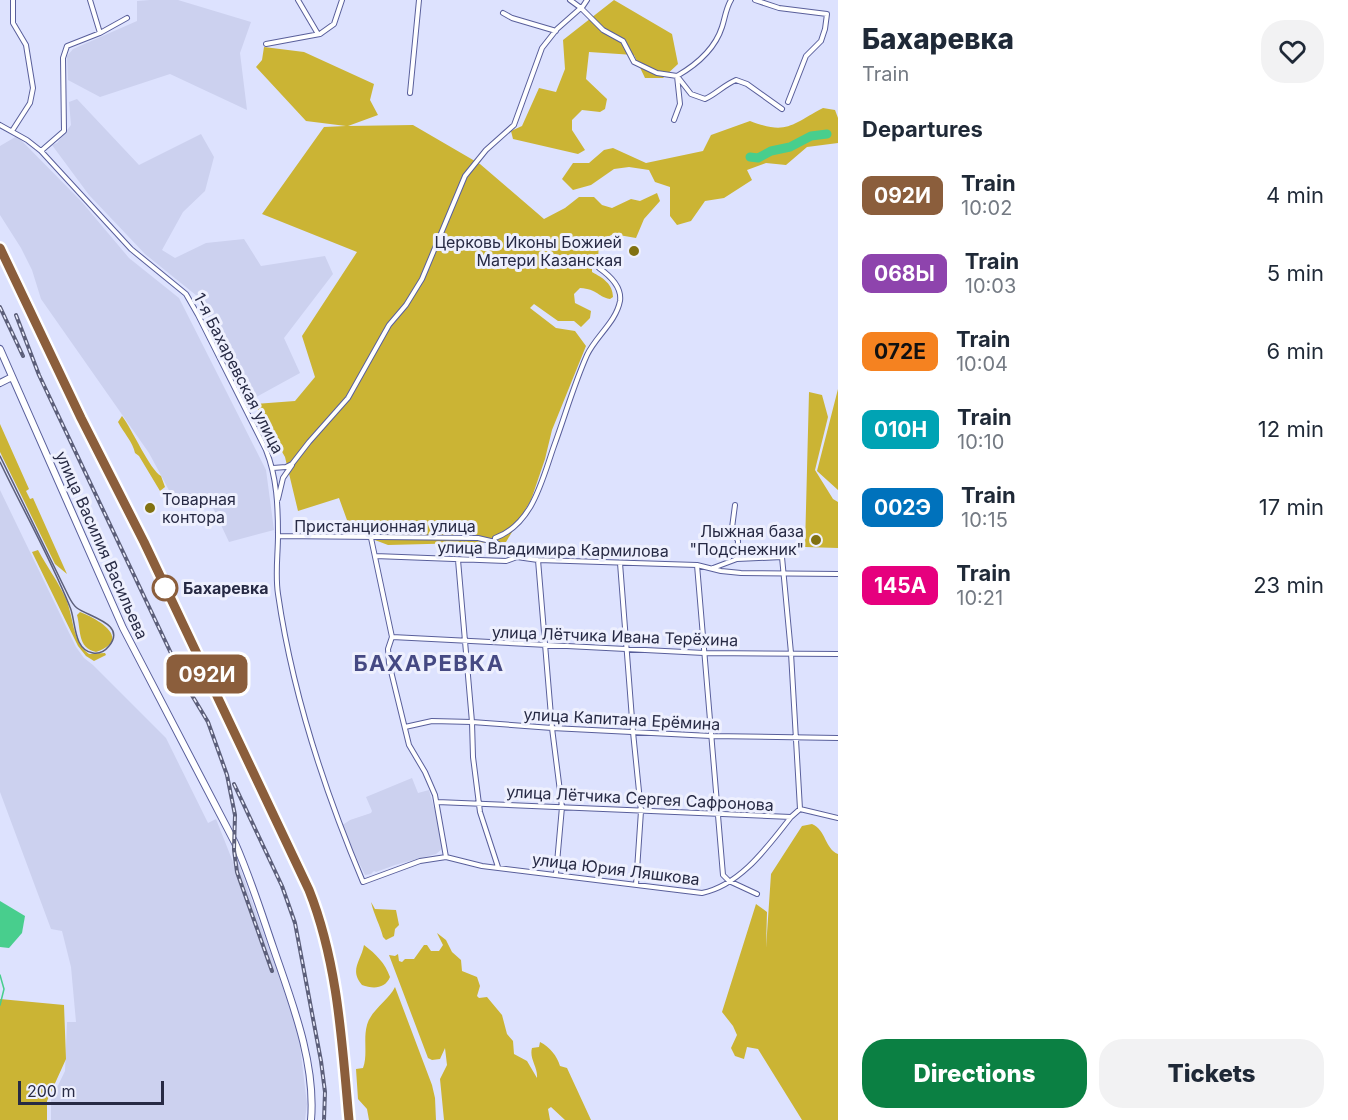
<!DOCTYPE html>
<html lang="en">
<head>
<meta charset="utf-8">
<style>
  :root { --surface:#fff; --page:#f2f2f3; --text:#1f2937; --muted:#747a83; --accent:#0b8043 }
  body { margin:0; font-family:Inter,sans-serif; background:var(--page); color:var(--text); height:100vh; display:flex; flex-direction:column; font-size:22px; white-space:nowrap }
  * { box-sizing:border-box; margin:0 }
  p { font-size:20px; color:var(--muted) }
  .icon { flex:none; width:33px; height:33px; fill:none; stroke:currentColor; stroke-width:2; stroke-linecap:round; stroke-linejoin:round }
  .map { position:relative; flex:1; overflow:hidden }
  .drawer { display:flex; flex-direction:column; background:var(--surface); width:510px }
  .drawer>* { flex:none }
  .badge { padding:0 12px; border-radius:9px; font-size:21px; line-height:39px }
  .scale { position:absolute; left:18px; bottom:15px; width:146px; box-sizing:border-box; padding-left:6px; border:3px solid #272a44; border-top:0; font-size:16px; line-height:21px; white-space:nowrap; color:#272a44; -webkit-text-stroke:4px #eef0fe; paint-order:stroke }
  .map>.badge { position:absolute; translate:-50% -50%; box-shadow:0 0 0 3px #fff }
  h2 { padding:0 24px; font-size:22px; line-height:54px }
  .round { display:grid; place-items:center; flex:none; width:63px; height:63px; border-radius:24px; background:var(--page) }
  .summary { display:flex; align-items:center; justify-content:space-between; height:102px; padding:0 24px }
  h1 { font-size:28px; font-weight:800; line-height:45px }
  .button { display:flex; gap:12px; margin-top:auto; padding:12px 24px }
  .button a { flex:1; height:69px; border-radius:24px; background:var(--accent); color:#fff; font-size:24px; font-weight:800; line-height:69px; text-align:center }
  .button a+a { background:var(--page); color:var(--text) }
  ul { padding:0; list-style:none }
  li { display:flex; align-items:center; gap:18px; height:78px; padding:0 24px }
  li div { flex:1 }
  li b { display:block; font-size:22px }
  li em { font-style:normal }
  li .badge { min-width:66px; font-weight:700; text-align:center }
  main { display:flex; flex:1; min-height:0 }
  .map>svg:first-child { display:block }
  .built { fill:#ccd1ef }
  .green { fill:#cbb434 }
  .water { fill:#48ce8d }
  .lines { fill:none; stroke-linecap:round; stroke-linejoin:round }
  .stream { stroke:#48ce8d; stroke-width:1.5 }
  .river { stroke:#48ce8d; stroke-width:9 }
  .minor-casing { stroke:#595f9b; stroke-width:6 }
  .secondary-casing { stroke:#595f9b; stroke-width:8 }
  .minor { stroke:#fff; stroke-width:4 }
  .secondary { stroke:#fff; stroke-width:6 }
  .tram { stroke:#5c5f7a; stroke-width:1.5 }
  .rail-casing { stroke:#5c5f7a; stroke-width:4 }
  .rail { stroke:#eef0fe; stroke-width:1.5; stroke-dasharray:4.5; stroke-linecap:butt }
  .line-casing { stroke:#fff; stroke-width:14 }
  .line { stroke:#8b5e3c; stroke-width:9 }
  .poi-dot { fill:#817111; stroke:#eef0fe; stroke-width:2 }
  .stop-dot { fill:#fff; stroke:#8b5e3c; stroke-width:3 }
  .labels { text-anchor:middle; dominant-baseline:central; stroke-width:6; stroke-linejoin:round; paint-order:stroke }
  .poi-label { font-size:16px; fill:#272a44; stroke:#eef0fe; text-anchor:end }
  .street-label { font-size:16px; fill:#272a44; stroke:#eef0fe }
  .stop-label { font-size:16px; font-weight:bold; fill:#272a44; stroke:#eef0fe; text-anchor:start }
  .district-label { font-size:22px; font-weight:bold; letter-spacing:1.5px; fill:#454983; stroke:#eef0fe }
</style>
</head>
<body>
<main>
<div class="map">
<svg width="838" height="1120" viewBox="0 0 838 1120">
  <rect width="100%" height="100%" fill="#dde2fe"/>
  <!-- built -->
  <path class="built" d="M150 0H178L251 22 240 53 247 110 170 74 100 97 68 80 67 56 73 49 137 21V1Z
    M77 99 139 165 201 134 214 157 205 191 183 212 162 250 175 258 206 243 244 239 261 266 325 256 333 274 284 338 300 373 251 400 197 296 145 254 89 195 52 145 57 143 71 125 69 102Z
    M17 136 81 201 129 258 179 298 266 470 274 530 229 542 207 495 171 494 149 453 41 299 32 270 21 248 0 215V146Z
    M0 490 76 647 84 658 93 665 166 738 208 823 216 819 233 862H238L298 1030 307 1104 305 1120H51V1100L65 1071 67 1022H76L71 967 62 931 51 929 0 792Z
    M412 778 418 793 429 790 436 815 442 849 436 854 395 865 376 872 374 871 371 874 365 875 341 826 350 820 371 813 372 811 366 797Z"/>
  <!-- green -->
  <path class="green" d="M614 0 672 34 678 64 663 78H645L634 55 589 52 586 79 607 99 605 109 600 112 582 110 572 120V130L585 150 578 154 513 139 511 131 522 126 539 88 556 92 565 69 563 40Z
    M264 47 304 52 374 84 370 100 378 115 348 126 413 125 480 164 544 219 565 208 579 197H594L602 205 612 208 631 199 640 201 657 193 660 201 644 219 636 238 613 234 599 242 598 260 592 265V272C603 278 613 284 613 297L610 299C596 296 598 289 580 288L574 294 575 303 591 311 590 318 581 327 574 321H558L534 304 530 308 556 328 575 331 586 346 552 430 545 459 531 500 506 542 388 545 351 531 339 498 298 511 285 457 255 404 295 401 315 377 302 336 357 252 262 214 324 127 346 126 306 121 256 67 262 60Z
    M823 108 835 110 838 118V143L807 147 786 165 766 163 747 170 752 180 724 198 705 201 691 221 677 225 670 216V187L655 182 649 170 629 167 614 169 591 185 573 190 562 179 573 163H589L604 150 613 148 646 163 703 151 711 135 750 121C787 135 791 125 823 108Z
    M838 389V490L817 471Z
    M809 392 822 395 828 417 815 470 833 499 838 502V548L805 547Z
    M122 416C132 429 150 470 161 476L165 487 160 491 139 456 135 453C133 442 123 432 118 422Z
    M0 424 29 489 26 491 30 499 33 498 67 574 55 564 0 452Z
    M38 550C47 567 58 581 66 599 74 618 72 642 89 654L105 653 106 655 94 661 86 656 78 646 32 552Z
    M80 612C98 619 133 639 96 652 77 648 81 629 77 615Z
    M812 824C826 830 825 849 838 854V1120H802L758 1049 747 1047 744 1059 735 1056 731 1048 737 1035 733 1026 722 1012 756 904 767 912 766 948 771 874 802 826Z
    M371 902 375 909 396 910 399 925 395 929 394 936 386 940 383 937C380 925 374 915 371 902Z
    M437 933 446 940 452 952 461 960 462 971 477 977 480 986 477 996 479 998 487 997 502 1015 507 1034 513 1041 514 1054 527 1061 537 1078C538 1067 529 1059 532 1048L539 1047 540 1042C550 1047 557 1056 560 1066L567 1068 591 1120H565L551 1107 548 1109 550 1120H444L440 1079 447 1065 445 1048 440 1059 432 1060 428 1058 389 955 395 956 398 954 399 961 402 962 405 959H414L424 945H427L431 951H439L443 945Z
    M364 945C376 954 385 963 390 977 385 989 373 989 362 985 349 970 361 961 364 945Z
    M395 987 432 1085 435 1098 436 1120H369L367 1109 358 1099 356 1069 363 1068C368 1055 363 1039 367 1025 371 1010 389 1000 395 987Z
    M0 999 64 1005 66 1059 47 1101V1120H0Z"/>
  <!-- water -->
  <path class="water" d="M0 901 25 916 22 933 9 948 0 947Z"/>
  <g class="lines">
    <!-- stream -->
    <path class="stream" d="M0 975 4 989 0 1005"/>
    <!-- river -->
    <path class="river" d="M750 157 758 158 771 151 790 147 811 136 827 134"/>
    <!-- minor casing -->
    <g class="minor-casing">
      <path id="minor" d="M90 0 100 33
        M298 0 318 34
        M570 0 581 8 603 30 623 41 634 62 657 73 677 76 691 94 705 99C716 94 724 85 736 80L747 84 782 109
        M755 0 779 8 827 14 825 29 821 41 806 56 788 102
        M503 13 512 18 556 31
        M266 44 320 34 334 24 342 0
        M410 93 419 0
        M674 120 680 104 677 76C696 65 715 49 722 27 725 18 726 8 731 0
        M0 125 27 140 41 151 131 249 186 294 198 315 266 450C277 477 278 507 278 535 278 555 275 574 278 594 292 691 325 792 363 882L420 861 446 857 482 866 702 893C741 885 768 846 791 817
        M12 131 30 103 33 88 26 45 13 23V0
        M41 151 64 131 63 58 67 46 100 33 127 18
        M273 468 286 467 292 464 309 442 348 398 389 325 406 305 422 279 465 176 486 150 514 125 542 48 557 29 583 6 587 0
        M278 499 283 478 292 465
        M735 505 732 528 738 541 737 559
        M278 536 478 538 495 542 517 557
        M371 538 392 637 388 649 389 663 409 745 425 772 435 795 446 857
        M495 542V538C533 524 542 480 554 446 565 416 574 384 587 355 596 336 616 322 620 301 622 287 609 275 599 268
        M375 556 506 561 517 557 538 560 697 565 721 571 741 573 838 574
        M458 560 472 722 473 757 480 812 498 867
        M538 560 552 728 562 807 556 874
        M620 563 633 732 641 811 636 885
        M697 565 723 875 729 881 757 894
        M713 568 737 559 782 557 791 653 800 809
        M392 637 704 653 838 654
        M405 727 432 721 472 722 552 728 711 736 838 738
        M437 802 791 817 800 809 838 818"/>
    </g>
    <!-- secondary casing -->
    <g class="secondary-casing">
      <path id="secondary" d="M0 349 123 628 235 843C250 877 261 912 273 947 291 1000 316 1062 311 1120
        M0 383 12 377"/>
    </g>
    <!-- minor -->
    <use href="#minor" class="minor"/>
    <!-- secondary -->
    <use href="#secondary" class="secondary"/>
    <!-- tram -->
    <path class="tram" d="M0 456 69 597C71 601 73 605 77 608 89 617 127 624 109 646 105 651 99 654 93 653 73 650 76 621 70 607 50 557 23 510 0 462"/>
    <!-- rail casing -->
    <g class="rail-casing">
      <path id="rail" d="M0 248 81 418 144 542 309 890C338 963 342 1042 349 1120
        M0 307 23 356
        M16 315 39 375 187 687 208 722 227 775 235 815 234 850 237 872 272 971
        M234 784 282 886 295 923 321 1061 325 1092 324 1120"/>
    </g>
    <!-- rail -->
    <use href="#rail" class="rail"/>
  </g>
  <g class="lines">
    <!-- line casing -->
    <g class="line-casing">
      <path id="line" d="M0 248 81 418 144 542 309 890C338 963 342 1043 349 1120"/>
    </g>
    <!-- line -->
    <use href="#line" class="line"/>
  </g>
  <!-- markers -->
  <g class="poi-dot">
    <circle cx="634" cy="251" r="6"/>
    <circle cx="150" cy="508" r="6"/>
    <circle cx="816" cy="540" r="6"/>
  </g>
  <circle class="stop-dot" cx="165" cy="588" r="12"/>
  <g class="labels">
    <!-- poi labels -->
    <g class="poi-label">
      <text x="622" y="242">Церковь Иконы Божией<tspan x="622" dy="18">Матери Казанская</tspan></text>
      <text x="162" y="499" text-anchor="start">Товарная<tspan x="162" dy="18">контора</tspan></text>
      <text x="804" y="531">Лыжная база<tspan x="804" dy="18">"Подснежник"</tspan></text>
    </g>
    <!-- street labels -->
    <g class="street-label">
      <text transform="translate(239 373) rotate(63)">1-я Бахаревская улица</text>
      <text x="385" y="526">Пристанционная улица</text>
      <text transform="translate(102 545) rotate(66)">улица Василия Васильева</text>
      <text transform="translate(553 549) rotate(1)">улица Владимира Кармилова</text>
      <text transform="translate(615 636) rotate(2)">улица Лётчика Ивана Терёхина</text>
      <text transform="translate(622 719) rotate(3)">улица Капитана Ерёмина</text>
      <text transform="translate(640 798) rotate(3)">улица Лётчика Сергея Сафронова</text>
      <text transform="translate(616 869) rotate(7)">улица Юрия Ляшкова</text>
    </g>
    <!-- stop labels -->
    <g class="stop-label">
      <text x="183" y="588">Бахаревка</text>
    </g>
    <!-- district labels -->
    <g class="district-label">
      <text x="429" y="663">БАХАРЕВКА</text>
    </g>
  </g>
</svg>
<div class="scale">200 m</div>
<b class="badge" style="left:207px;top:674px;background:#8b5e3c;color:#fff">092И</b>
</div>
<section class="drawer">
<div class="summary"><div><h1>Бахаревка</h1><p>Train</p></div><a class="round"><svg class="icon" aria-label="heart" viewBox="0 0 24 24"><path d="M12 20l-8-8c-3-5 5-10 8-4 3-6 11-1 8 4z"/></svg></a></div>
<h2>Departures</h2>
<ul>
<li><span class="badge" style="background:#8b5e3c;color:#fff">092И</span><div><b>Train</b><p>10:02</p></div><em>4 min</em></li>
<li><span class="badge" style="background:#8e44ad;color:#fff">068Ы</span><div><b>Train</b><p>10:03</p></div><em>5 min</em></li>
<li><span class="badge" style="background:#f58220;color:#111">072Е</span><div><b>Train</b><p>10:04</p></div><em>6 min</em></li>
<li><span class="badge" style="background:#00a3b4;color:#fff">010Н</span><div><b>Train</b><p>10:10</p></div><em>12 min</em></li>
<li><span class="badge" style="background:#0072bc;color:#fff">002Э</span><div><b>Train</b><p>10:15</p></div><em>17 min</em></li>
<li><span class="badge" style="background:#e6007e;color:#fff">145А</span><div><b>Train</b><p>10:21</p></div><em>23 min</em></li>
</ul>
<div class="button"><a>Directions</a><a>Tickets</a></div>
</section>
</main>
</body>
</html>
